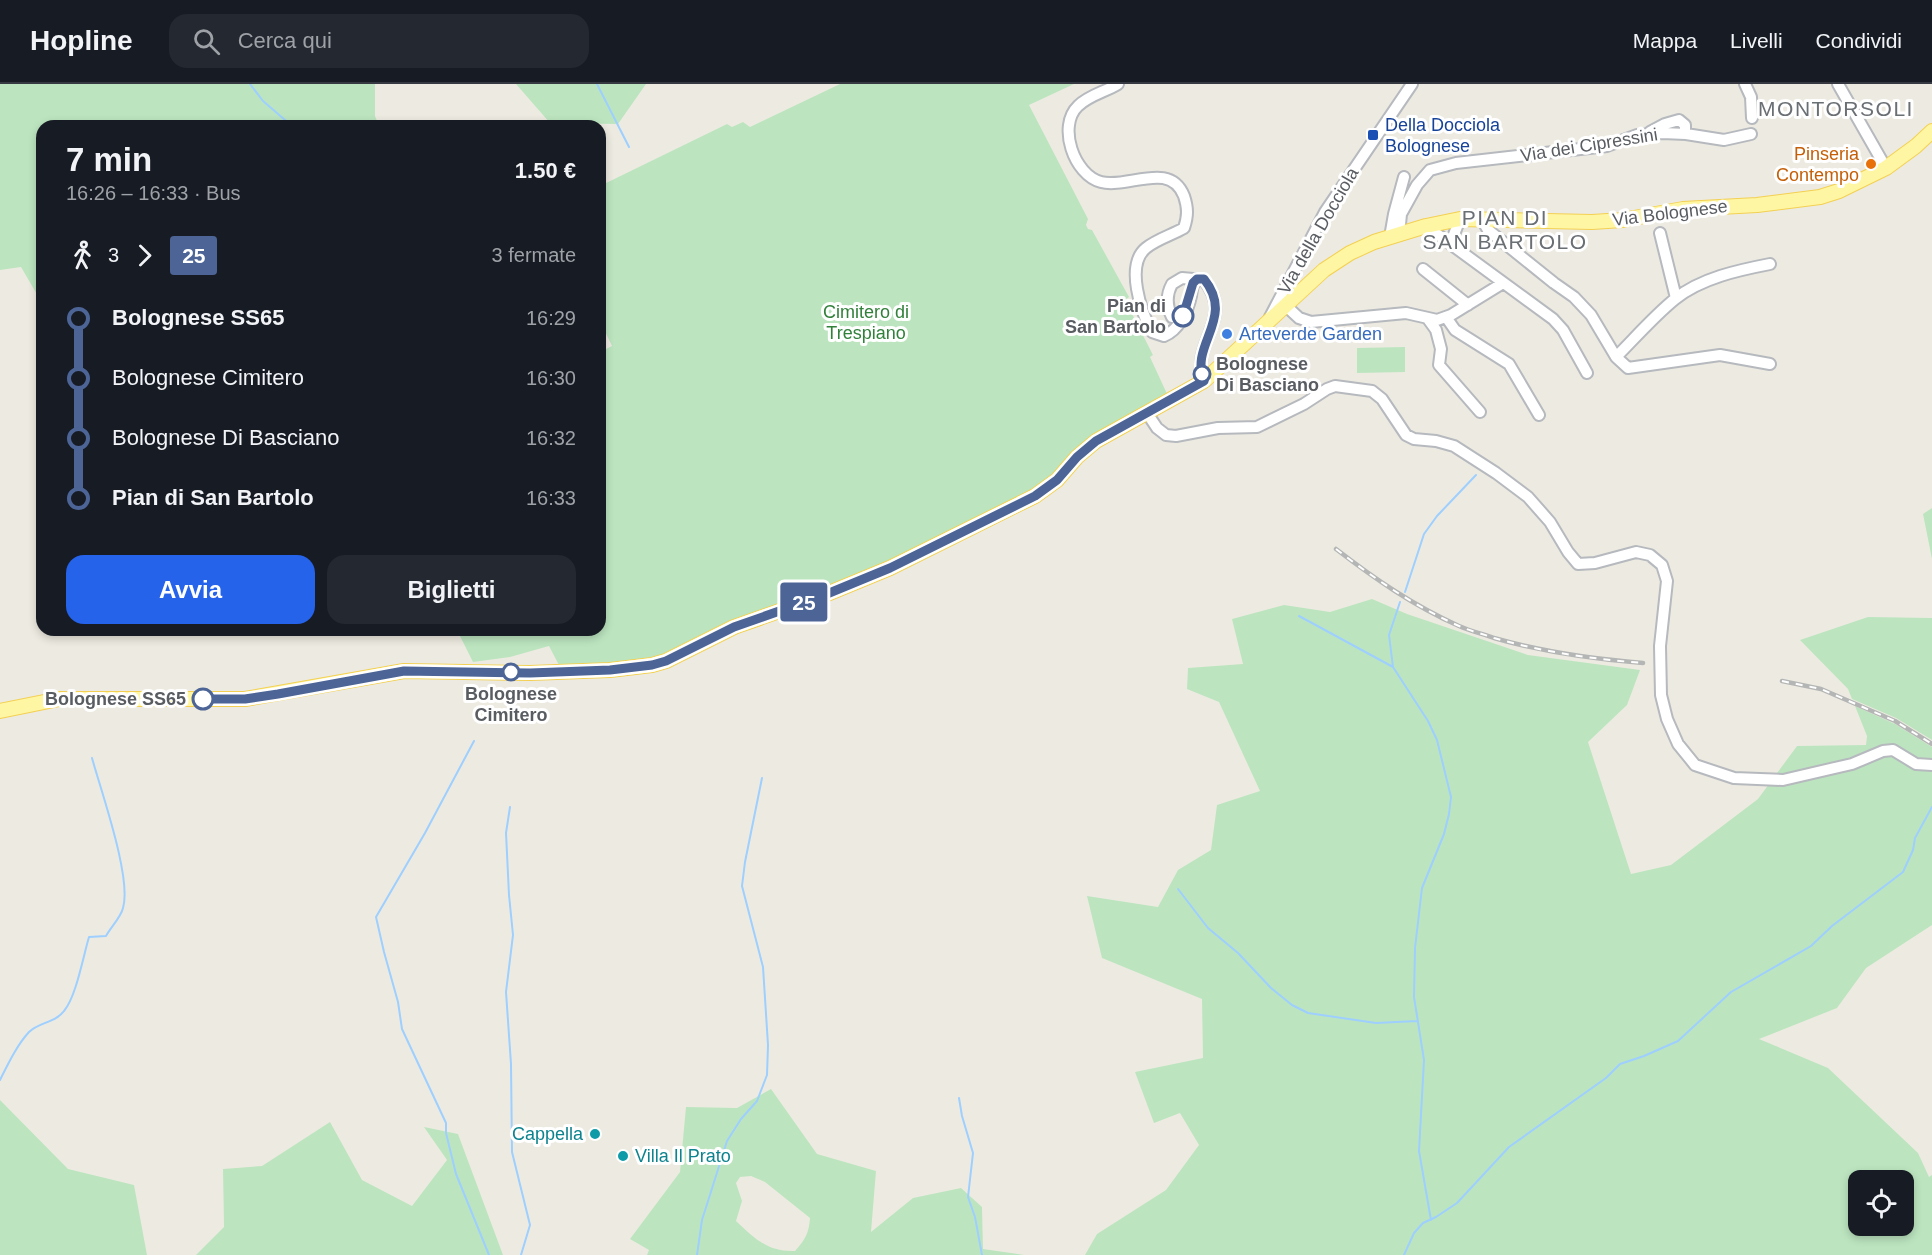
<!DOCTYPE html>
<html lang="it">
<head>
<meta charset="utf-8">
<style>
  :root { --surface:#171b24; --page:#242831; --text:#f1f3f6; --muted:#9ea1a6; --line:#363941; --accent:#2563eb }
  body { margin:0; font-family:Helvetica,sans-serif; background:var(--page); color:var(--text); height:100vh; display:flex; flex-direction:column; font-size:22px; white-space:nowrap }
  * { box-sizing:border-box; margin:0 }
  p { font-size:20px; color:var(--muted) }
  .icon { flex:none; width:33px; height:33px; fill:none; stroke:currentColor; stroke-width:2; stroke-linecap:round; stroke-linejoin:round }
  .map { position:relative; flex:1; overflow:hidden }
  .drawer { position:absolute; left:36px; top:36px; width:570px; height:516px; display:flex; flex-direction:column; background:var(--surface); border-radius:18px; box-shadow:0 3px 9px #0003 }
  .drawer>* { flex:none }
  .badge { padding:0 12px; border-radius:4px; font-size:21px; line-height:39px }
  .fabs { position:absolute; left:1848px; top:1086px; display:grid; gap:12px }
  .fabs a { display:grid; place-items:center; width:66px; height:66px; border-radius:12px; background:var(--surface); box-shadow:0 3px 9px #0003; font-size:30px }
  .map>.badge { position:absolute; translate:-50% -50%; box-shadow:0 0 0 3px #fff }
  .legs { display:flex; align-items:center; gap:9px; height:66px; padding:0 30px; font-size:20px }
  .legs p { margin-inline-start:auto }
  .headline { display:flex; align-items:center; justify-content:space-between; height:102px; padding:0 30px }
  h1 { font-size:33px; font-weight:600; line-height:45px }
  .action { display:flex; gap:12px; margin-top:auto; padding:12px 30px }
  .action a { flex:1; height:69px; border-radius:18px; background:var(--accent); color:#fff; font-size:24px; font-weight:600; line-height:69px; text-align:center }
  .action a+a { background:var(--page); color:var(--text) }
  ul { padding:0 30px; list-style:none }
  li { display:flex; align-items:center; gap:21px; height:60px; font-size:22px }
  li i { display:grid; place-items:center; width:9px; height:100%; margin:0 8px; background:currentColor }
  li i::after { content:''; width:15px; height:15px; margin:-8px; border:4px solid; border-radius:50%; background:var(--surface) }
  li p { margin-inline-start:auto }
  li:first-child i { background:linear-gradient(#0000 50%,currentColor 0) }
  li:last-child i { background:linear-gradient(currentColor 50%,#0000 0) }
  header { display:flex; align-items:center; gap:36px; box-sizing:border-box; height:84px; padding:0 30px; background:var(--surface); border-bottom:2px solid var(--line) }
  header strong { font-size:28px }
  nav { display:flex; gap:33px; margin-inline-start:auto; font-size:21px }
  .search { width:420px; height:54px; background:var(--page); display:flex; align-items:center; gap:15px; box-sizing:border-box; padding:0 21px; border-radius:18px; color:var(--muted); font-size:22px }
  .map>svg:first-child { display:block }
  .green { fill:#bce5bf; fill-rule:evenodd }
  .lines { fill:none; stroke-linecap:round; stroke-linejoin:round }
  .stream { stroke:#9ecfff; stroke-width:2 }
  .minor-casing { stroke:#b6b9be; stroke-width:14 }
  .major-casing { stroke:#f3d053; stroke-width:16 }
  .minor { stroke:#fff; stroke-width:10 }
  .major { stroke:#fff6a3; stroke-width:14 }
  .rail-casing { stroke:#b4b5b5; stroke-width:4.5 }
  .rail { stroke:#fff; stroke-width:2; stroke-dasharray:7; stroke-linecap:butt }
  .line-1-casing { stroke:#fff; stroke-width:14 }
  .line-1 { stroke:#4c6596; stroke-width:9 }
  .transit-dot { fill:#1a4fb4; stroke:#fff; stroke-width:2 }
  .food-dot { fill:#e8710a; stroke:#fff; stroke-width:2 }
  .stop-1-dot { fill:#fff; stroke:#4c6596; stroke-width:3 }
  .shop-dot { fill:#3f7fe0; stroke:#fff; stroke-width:2 }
  .culture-dot { fill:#0f9aa8; stroke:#fff; stroke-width:2 }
  .labels { text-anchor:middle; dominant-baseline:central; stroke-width:6; stroke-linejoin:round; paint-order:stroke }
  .transit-label { font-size:18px; fill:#164399; stroke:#fff; text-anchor:start }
  .street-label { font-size:18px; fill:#595d62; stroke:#fff }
  .food-label { font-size:18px; fill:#c56008; stroke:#fff; text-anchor:end }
  .stop-label { font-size:18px; font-weight:bold; fill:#595d62; stroke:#fff; text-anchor:end }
  .park-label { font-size:18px; fill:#32813b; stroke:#fff }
  .shop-label { font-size:18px; fill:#366cbe; stroke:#fff; text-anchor:start }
  .culture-label { font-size:18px; fill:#0d838f; stroke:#fff; text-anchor:end }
  .quarter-label { font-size:21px; letter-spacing:1.5px; fill:#6a6f74; stroke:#fff }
</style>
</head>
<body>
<header>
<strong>Hopline</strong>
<div class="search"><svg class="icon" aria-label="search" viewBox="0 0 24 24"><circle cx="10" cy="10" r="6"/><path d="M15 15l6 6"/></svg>Cerca qui</div>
<nav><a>Mappa</a><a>Livelli</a><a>Condividi</a></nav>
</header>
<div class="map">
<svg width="1932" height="1171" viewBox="0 0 1932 1171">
  <rect width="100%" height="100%" fill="#edebe1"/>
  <!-- green -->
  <path class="green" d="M0 0H375V32L379 42H42V219L21 183 0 186Z
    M516 0H646L618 40 550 39Z
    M840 0H1074L1029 21 1088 135 1086 141 1088 145 1092 146 1129 213 1125 216 1153 271 1150 273 1168 312 1090 353 1047 395 1029 409 1003 423 856 492 746 533 668 571 651 576 560 583 549 562 510 573 473 578 457 546H600V268L612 262 600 237V102L727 40 732 43 743 38 750 43Z
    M1405 263V288L1357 289V264Z
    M1932 424V475L1923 430Z
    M1372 515 1407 530 1528 571 1640 586 1627 621 1588 658 1631 790 1671 781 1758 715 1797 662 1866 661 1867 652 1855 622 1895 640 1932 663V841L1866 884 1837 924 1759 955 1828 984 1918 1069 1929 1093 1932 1091V1171H1085L1097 1150 1166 1106 1199 1061 1180 1029 1154 1039 1135 988 1203 974 1202 915 1102 874 1087 812 1158 823 1178 786 1211 766 1217 721 1260 707 1219 618 1187 605 1188 584 1243 580 1232 535 1284 521 1330 528ZM1858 1096H1904V1142H1858Z
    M1868 533 1932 534V656L1896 634 1852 615 1848 605 1800 556Z
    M771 1005 817 1070 876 1087 871 1148 913 1114 961 1104 982 1123 983 1165 1024 1171H647L649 1166 630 1155 680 1088 686 1023 737 1024ZM751 1092 765 1098 810 1134C809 1149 805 1156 795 1167 768 1168 755 1155 736 1137L742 1117 736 1099 740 1093Z
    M0 1016 68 1085 134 1101 147 1171H0Z
    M330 1038 362 1096 412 1122 447 1076 424 1043 458 1050 503 1171H196L224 1143 223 1085 262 1082Z"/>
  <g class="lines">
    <!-- stream -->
    <path class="stream" d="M250 0 263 17 292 42
      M597 0 629 63
      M1405 508 1424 450 1437 432 1476 391
      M1400 518 1389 551 1393 583 1428 637 1437 656 1451 713 1449 730 1444 750 1422 804 1415 864 1414 913 1424 976 1419 1067 1431 1136
      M1299 532 1393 583
      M474 657 425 749 376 833 384 868 398 918 402 945 446 1039V1049L456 1090 489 1171
      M510 723 506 749 509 811 513 851 506 908 511 980 512 1068 530 1141 521 1171
      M1178 805 1208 844 1238 869 1271 904 1292 921 1308 929 1376 939 1417 937
      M0 996C8 980 17 961 29 948 39 938 55 939 64 927 76 913 83 873 89 853L106 852C111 843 121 833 123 824 132 794 101 707 92 674
      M959 1014 962 1032 973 1069 968 1113 975 1133 982 1171
      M697 1171 702 1136 727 1057 741 1035 757 1017 767 991 768 961 763 883 742 802 745 778 762 694
      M1404 1171 1414 1149 1423 1139 1436 1133 1457 1119 1509 1063 1606 994 1620 980 1644 972 1678 957 1731 908 1811 862 1832 842 1903 788 1913 766 1915 754 1932 723"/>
    <!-- minor casing -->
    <g class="minor-casing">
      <path id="minor" d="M1118 0C1105 8 1089 11 1078 22 1057 42 1074 91 1101 98 1128 105 1170 76 1184 112 1188 124 1188 132 1184 144 1172 151 1157 155 1146 164 1125 181 1141 228 1152 248L1164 252C1179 246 1188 227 1191 212 1192 205 1192 201 1197 195
        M1745 0 1751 13 1752 34
        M1838 0 1886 84
        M1650 48 1665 40 1679 36 1685 41V50
        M1481 134 1488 146 1554 199 1574 213 1591 231 1616 273 1628 284 1720 271 1770 280
        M1426 142 1553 235 1563 246 1587 289
        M1660 149 1676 214
        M1399 151 1401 130 1417 101 1430 86 1456 79 1607 62 1637 51 1662 49 1686 50 1724 56 1751 50
        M1390 153 1394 130 1404 93
        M1456 164 1453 153 1460 135
        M1423 185 1468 221
        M1285 221 1299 234 1311 238 1406 229 1437 236 1451 231 1503 199
        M1270 233 1325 128 1412 0
        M1446 233 1455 246 1509 280 1539 331
        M1183 234 1172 233C1166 221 1166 211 1172 200L1182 194 1204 196C1236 235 1189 259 1204 297
        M1428 235 1436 246 1441 265 1439 281 1480 328
        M1616 273C1635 254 1654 232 1675 215 1701 194 1739 186 1770 180
        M1147 329 1157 344 1166 351 1176 352 1218 344 1257 343 1304 320 1327 305 1335 302 1372 307 1382 315 1406 351 1414 355 1436 357 1454 362 1496 389 1528 413 1550 438 1568 468 1578 480 1595 479 1636 468 1650 471 1662 481 1667 497 1660 562 1661 611 1667 635 1678 660 1695 681 1734 694 1783 696 1852 680 1883 667 1893 666 1916 680 1932 681"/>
    </g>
    <!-- major casing -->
    <g class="major-casing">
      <path id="major" d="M0 627 59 615H245L404 587 530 589 610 586 652 581 666 577 734 543 822 512 890 484 1035 412 1057 396 1077 373 1096 357 1204 297 1324 186 1350 169 1374 158 1426 142 1460 135 1592 138 1623 136 1683 125 1757 121 1820 113 1839 107 1886 84 1916 62 1932 47"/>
    </g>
    <!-- minor -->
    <use href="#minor" class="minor"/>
    <!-- major -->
    <use href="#major" class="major"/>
    <!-- rail casing -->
    <g class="rail-casing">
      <path id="rail" d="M1336 465C1375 495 1414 522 1459 542 1470 547 1483 550 1494 554 1543 568 1592 575 1643 579
        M1782 597 1821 605 1895 637 1932 660"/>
    </g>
    <!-- rail -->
    <use href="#rail" class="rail"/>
  </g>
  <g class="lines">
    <!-- line-1 casing -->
    <g class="line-1-casing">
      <path id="line-1" d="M203 615H245L278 610 404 587 530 589 610 586 652 581 666 577 734 543 822 512 890 484 1035 412 1057 396 1077 373 1096 357 1204 297C1189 260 1236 235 1204 195H1197L1193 199 1183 232"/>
    </g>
    <!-- line-1 -->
    <use href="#line-1" class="line-1"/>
  </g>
  <!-- markers -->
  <rect class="transit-dot" x="1367" y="45" width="12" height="12" rx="3"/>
  <circle class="food-dot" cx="1871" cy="80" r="6"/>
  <g class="stop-1-dot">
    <circle cx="1183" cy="232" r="10"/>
    <circle cx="1202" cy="290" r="8"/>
    <circle cx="511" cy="588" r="8"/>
    <circle cx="203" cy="615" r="10"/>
  </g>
  <circle class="shop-dot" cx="1227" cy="250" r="6"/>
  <g class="culture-dot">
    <circle cx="595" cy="1050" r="6"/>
    <circle cx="623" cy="1072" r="6"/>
  </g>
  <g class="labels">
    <!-- transit labels -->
    <g class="transit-label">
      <text x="1385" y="41">Della Docciola<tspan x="1385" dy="21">Bolognese</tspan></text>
    </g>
    <!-- street labels -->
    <g class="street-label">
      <text transform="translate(1589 61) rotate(-9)">Via dei Cipressini</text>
      <text transform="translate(1670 129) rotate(-7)">Via Bolognese</text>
      <text transform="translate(1318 147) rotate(-60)">Via della Docciola</text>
    </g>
    <!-- food labels -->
    <g class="food-label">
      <text x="1859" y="70">Pinseria<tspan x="1859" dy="21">Contempo</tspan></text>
    </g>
    <!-- stop labels -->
    <g class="stop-label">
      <text x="1166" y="222">Pian di<tspan x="1166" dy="21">San Bartolo</tspan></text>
      <text x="1216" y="280" text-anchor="start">Bolognese<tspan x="1216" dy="21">Di Basciano</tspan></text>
      <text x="511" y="610" text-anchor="middle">Bolognese<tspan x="511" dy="21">Cimitero</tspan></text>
      <text x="186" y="615">Bolognese SS65</text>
    </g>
    <!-- park labels -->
    <g class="park-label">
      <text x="866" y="228">Cimitero di<tspan x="866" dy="21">Trespiano</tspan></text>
    </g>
    <!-- shop labels -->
    <g class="shop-label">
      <text x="1239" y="250">Arteverde Garden</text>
    </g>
    <!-- culture labels -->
    <g class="culture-label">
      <text x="583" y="1050">Cappella</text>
      <text x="635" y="1072" text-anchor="start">Villa Il Prato</text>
    </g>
    <!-- quarter labels -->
    <g class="quarter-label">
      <text x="1836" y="24">MONTORSOLI</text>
      <text x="1505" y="133">PIAN DI<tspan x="1505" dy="24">SAN BARTOLO</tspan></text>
    </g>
  </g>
</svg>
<div class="fabs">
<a><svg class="icon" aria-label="locate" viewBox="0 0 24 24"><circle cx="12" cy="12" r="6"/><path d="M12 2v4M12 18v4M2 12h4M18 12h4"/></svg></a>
</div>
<b class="badge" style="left:804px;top:518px;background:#4c6596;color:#fff">25</b>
<section class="drawer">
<div class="headline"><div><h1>7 min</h1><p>16:26 – 16:33 · Bus</p></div><b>1.50 €</b></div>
<div class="legs"><svg class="icon" aria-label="walk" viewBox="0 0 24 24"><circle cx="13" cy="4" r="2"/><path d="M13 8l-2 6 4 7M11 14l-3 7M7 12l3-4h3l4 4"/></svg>3<svg class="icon" aria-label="forward" viewBox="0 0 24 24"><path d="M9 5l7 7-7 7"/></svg><b class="badge" style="background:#4c6596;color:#fff">25</b><p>3 fermate</p></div>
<ul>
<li><i style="color:#4c6596"></i><b>Bolognese SS65</b><p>16:29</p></li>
<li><i style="color:#4c6596"></i><span>Bolognese Cimitero</span><p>16:30</p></li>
<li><i style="color:#4c6596"></i><span>Bolognese Di Basciano</span><p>16:32</p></li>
<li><i style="color:#4c6596"></i><b>Pian di San Bartolo</b><p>16:33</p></li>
</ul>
<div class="action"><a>Avvia</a><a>Biglietti</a></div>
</section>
</div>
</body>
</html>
